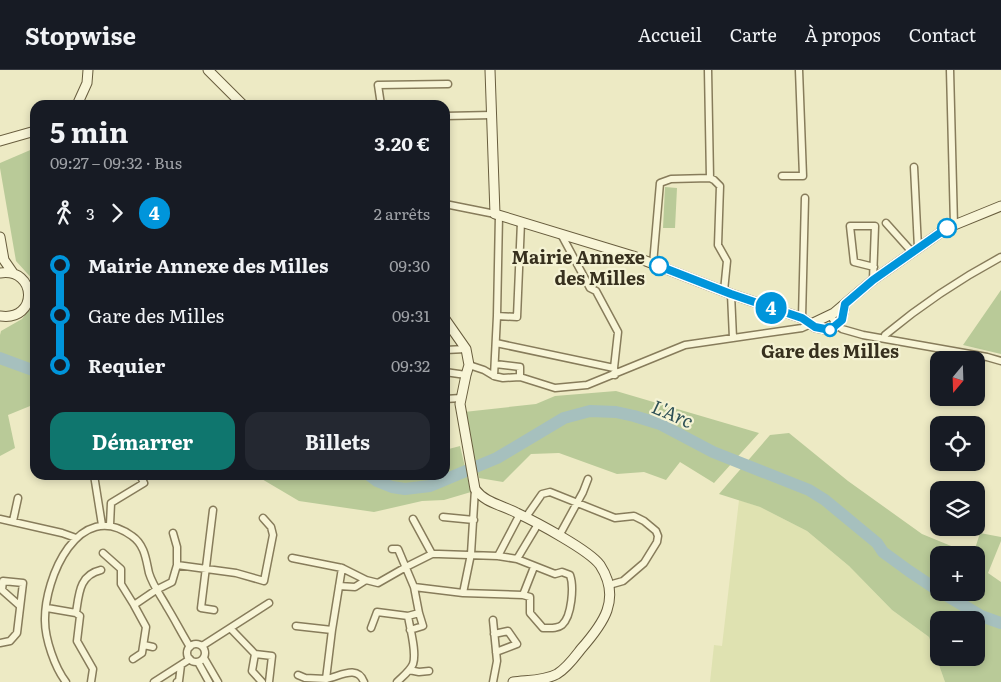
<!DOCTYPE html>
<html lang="fr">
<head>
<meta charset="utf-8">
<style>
  :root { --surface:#171b24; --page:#242831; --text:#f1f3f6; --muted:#9ea1a6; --line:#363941; --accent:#0f766e }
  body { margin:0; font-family:Literata,serif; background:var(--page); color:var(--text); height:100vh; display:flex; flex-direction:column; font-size:19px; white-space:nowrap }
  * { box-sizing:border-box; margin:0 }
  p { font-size:16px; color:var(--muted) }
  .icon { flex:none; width:28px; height:28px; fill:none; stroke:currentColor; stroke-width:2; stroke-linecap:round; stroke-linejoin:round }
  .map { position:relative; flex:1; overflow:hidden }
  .details { position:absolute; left:30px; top:30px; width:420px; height:380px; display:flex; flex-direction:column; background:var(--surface); border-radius:15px; box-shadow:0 2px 8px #0003 }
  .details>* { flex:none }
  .badge { padding:0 10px; border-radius:16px; font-size:18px; line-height:32px }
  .needle { width:32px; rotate:199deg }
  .controls { position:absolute; left:930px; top:281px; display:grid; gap:10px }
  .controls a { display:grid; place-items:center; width:55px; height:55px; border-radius:10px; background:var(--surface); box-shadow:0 2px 8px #0003; font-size:25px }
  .map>.badge { position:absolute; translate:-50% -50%; box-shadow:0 0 0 2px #fff }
  .legs { display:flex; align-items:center; gap:8px; height:55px; padding:0 20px; font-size:16px }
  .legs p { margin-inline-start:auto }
  .overview { display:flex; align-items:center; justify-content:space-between; height:85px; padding:0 20px }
  h1 { font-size:28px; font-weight:700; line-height:38px }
  .cta { display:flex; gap:10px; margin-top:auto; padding:10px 20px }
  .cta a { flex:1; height:58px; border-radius:15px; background:var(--accent); color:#fff; font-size:20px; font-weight:700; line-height:58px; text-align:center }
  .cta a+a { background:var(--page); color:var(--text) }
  ul { padding:0 20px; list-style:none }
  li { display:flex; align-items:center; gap:18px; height:50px; font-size:19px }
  li i { display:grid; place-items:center; width:8px; height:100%; margin:0 6px; background:currentColor }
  li i::after { content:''; width:12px; height:12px; margin:-6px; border:4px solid; border-radius:50%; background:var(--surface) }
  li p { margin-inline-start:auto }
  li:first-child i { background:linear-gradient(#0000 50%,currentColor 0) }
  li:last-child i { background:linear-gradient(currentColor 50%,#0000 0) }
  header { display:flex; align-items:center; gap:30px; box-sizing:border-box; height:70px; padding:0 25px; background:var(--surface); border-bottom:1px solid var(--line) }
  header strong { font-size:24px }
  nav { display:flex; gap:28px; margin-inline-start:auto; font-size:18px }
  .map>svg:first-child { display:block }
  .farmland { fill:#dfe2b1 }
  .green { fill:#b9ca98; fill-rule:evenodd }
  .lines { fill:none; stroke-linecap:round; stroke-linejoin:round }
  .river { stroke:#a6c0be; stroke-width:12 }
  .street-casing { stroke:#877c5b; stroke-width:9 }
  .secondary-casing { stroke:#685d3e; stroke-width:11 }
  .street { stroke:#f8f5d7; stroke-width:6 }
  .secondary { stroke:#f8f5d7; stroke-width:9 }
  .line-1-casing { stroke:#fff; stroke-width:11 }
  .line-1 { stroke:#0095db; stroke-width:8 }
  .stop-1-dot { fill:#fff; stroke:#0095db; stroke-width:2.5 }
  .labels { text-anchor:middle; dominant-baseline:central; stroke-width:4.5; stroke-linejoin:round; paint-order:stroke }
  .stop-label { font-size:18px; font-weight:bold; fill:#37301e; stroke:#f4f2d3; text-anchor:end }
  .water-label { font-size:19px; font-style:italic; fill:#2e5056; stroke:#f4f2d3 }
</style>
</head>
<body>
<header>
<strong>Stopwise</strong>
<nav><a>Accueil</a><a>Carte</a><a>À propos</a><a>Contact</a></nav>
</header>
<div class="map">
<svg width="1001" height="612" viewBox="0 0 1001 612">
  <rect width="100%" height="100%" fill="#edeac4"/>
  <!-- farmland -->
  <path class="farmland" d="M739 430 760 437 807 461 849 496 892 540 929 567 945 612H710L714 575 722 576Z"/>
  <!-- green -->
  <path class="green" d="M35 78V212L16 191 0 98V93Z
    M665 117 677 118 675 158H663Z
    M1001 220V284L963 275Z
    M33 234 35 236V334L8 345 15 378 0 386V265L1 261 22 249Z
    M616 321 759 363 714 413 680 392 666 410 644 402 617 404 559 383 531 384 503 412 479 408 464 342 536 334 555 326Z
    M789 363 848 411 922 464 973 485 980 463 1001 467V471L988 503 1001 512V612H945L929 567 892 540 849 496 807 461 760 437 719 424 770 365ZM939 485H976V522H939ZM939 550H976V588H939Z
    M460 376 471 422 444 430 422 431 374 442 299 431 255 405H445V380Z"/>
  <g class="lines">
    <!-- river -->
    <path class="river" d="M0 288 35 301
      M369 405 377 411 392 417 405 419 430 416 497 388 564 348 590 341 616 342 634 346 660 354 713 382 809 420 825 430 877 473 883 482 909 501 939 521
      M941 522 981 546 1001 553"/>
    <!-- street casing -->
    <g class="street-casing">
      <path id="street" d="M708 0 710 108
        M950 0 954 155
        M381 35 378 15 448 14
        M445 46 492 45
        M914 97 918 178
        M782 106H803L799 0
        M710 108 714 110 720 116 718 175 727 191 724 221
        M445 134 495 144
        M886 153 912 182
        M561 164 590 218 596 221 618 262 614 298 615 305
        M653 194 660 113 671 109 710 108
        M873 210 875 156H850L854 192 874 197
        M731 224 733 268
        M830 245 837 255 842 259 863 265 987 287 1001 291
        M497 246 517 247 521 152
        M802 248 805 128
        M885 268V265C921 235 960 209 1001 187
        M496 273 614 298
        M445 280 466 279
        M495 294 520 297V307
        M469 295 484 300 494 306 503 308 520 307 555 318 587 315 685 275 802 258 811 254
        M445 302 466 305
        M494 306 497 246 499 145
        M445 329 461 328
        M94 405 102 455
        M213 440 201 538 214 540
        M443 447 474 450
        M526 447 542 424 550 422 615 448 634 446 644 451 656 461 658 466 657 472 644 493 623 511 609 515
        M0 449 62 463 76 468
        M413 449 432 484
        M13 451 18 428
        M110 455 111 433 144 413 140 405
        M173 463 177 477V495
        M559 466 583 422 588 409
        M392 479H398L414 517
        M103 483 121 499V514L134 535 156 520 172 512 177 495 236 503 264 511 273 465 271 457 263 448
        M498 486 520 444
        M292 488 342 498 332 560 326 609C339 607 357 594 364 612
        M517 489 538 454
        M342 498 366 510 378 513 406 497 432 484H439L498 486 517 489 555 504 562 502 570 505C574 516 572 546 562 555 557 559 550 558 543 558L530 543V527L523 525 463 523 414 517 419 543 408 546
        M339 516 355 517 366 510
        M463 523 471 484 475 419
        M523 525 534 497
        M47 538 76 543 80 546 77 571 93 599 91 612
        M76 543C79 524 79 505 101 500
        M493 550 497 591 493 612
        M296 556 332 560
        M371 558 377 542 408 546C410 559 417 582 413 594 410 601 403 606 397 612
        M231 559 255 584 272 586 269 612
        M410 560 423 556 419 543
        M494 564 508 561 517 574 496 582
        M0 573 10 571 17 563 23 513 3 511 2 520 20 536
        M187 583a9 9 0 1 1 18 0a9 9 0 1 1-18 0Z
        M144 575 153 577
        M202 576 269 533
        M255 584 252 601 262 612
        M204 588 218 612
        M133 589 142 583 146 557 134 535
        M198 592 209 612
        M409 600 419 602 429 601
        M298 605 305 608 326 609
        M66 612C55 598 45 569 45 551 44 508 79 427 132 466 145 475 146 490 149 503 153 516 161 526 167 537 175 550 182 564 190 577
        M154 612 190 589
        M177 612 179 611 181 595"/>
    </g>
    <!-- secondary casing -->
    <g class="secondary-casing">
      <path id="secondary" d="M208 0 243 35
        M490 0 495 144 633 186 731 224 802 248 815 257 830 260C843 251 842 248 845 234
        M77 35 87 13 88 0
        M0 71 35 61
        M0 167 4 190 13 203
        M0 203C37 197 39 252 0 246
        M445 249 466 279 469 295 466 305 460 334 475 419C485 433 502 435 517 443 536 452 589 480 600 495 622 529 603 554 581 579 574 588 567 598 557 604 544 611 527 610 513 612
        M811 254 834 243 873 210 947 158 1001 136"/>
    </g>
    <!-- street -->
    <use href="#street" class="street"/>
    <!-- secondary -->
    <use href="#secondary" class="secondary"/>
  </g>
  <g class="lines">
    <!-- line-1 casing -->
    <g class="line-1-casing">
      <path id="line-1" d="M659 196 731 224 802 248 815 257 830 260 842 250 845 234 873 210 947 158"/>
    </g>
    <!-- line-1 -->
    <use href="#line-1" class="line-1"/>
  </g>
  <!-- markers -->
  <g class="stop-1-dot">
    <circle cx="947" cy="158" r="9"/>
    <circle cx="659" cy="196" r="9"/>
    <circle cx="830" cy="260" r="6"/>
  </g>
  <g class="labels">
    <!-- stop labels -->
    <g class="stop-label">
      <text x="645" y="186">Mairie Annexe<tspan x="645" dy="21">des Milles</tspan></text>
      <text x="830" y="280" text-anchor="middle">Gare des Milles</text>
    </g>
    <!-- water labels -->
    <g class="water-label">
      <text transform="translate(673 343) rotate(23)">L'Arc</text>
    </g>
  </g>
</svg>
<div class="controls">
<a><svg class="needle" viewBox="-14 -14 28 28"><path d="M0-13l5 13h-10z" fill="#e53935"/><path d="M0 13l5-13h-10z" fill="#9ea1a6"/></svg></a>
<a><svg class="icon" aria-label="locate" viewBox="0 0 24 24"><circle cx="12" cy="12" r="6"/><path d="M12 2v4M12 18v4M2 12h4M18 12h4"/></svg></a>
<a><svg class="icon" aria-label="layers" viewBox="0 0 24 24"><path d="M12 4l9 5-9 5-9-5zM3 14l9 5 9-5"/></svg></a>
<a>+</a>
<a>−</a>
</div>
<b class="badge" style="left:771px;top:238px;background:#0095db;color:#fff">4</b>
<section class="details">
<div class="overview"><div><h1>5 min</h1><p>09:27 – 09:32 · Bus</p></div><b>3.20 €</b></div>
<div class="legs"><svg class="icon" aria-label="walk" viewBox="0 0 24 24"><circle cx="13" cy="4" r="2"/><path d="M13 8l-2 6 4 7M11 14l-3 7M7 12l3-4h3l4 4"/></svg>3<svg class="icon" aria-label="forward" viewBox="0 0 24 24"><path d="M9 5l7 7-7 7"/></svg><b class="badge" style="background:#0095db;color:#fff">4</b><p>2 arrêts</p></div>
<ul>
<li><i style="color:#0095db"></i><b>Mairie Annexe des Milles</b><p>09:30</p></li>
<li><i style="color:#0095db"></i><span>Gare des Milles</span><p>09:31</p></li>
<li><i style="color:#0095db"></i><b>Requier</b><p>09:32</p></li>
</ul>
<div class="cta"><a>Démarrer</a><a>Billets</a></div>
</section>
</div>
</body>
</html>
